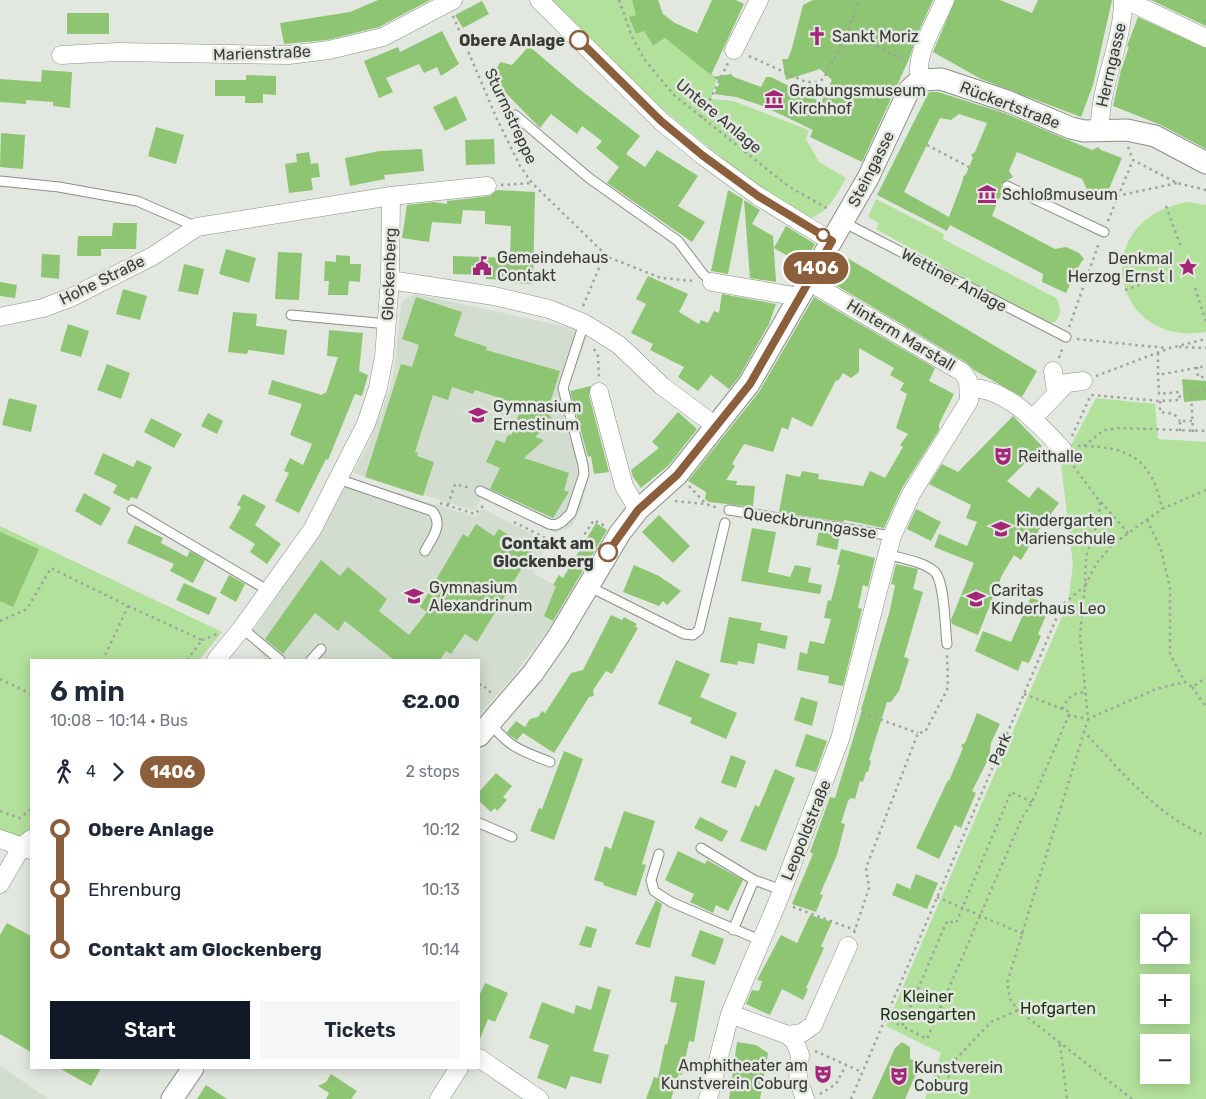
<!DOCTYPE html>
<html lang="en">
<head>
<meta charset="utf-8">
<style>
  :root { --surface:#fff; --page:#f6f6f7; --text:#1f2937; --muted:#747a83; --accent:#111827 }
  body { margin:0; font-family:Rubik,sans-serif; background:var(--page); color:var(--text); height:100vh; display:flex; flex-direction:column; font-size:19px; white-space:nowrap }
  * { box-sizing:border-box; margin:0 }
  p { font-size:16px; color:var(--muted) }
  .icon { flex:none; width:28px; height:28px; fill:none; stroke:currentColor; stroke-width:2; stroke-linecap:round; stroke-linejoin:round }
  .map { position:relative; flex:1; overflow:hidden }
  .panel { position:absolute; left:30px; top:659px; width:450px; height:410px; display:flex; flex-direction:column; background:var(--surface); border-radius:0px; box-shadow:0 2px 12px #0003 }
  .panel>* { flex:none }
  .badge { padding:0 10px; border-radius:16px; font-size:18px; line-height:32px }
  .fabs { position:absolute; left:1140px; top:914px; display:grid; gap:10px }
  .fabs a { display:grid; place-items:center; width:50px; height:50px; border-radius:0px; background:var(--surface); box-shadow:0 2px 12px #0003; font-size:25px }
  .map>.badge { position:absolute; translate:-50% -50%; box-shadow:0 0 0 2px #fff }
  .legs { display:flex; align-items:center; gap:8px; height:55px; padding:0 20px; font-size:16px }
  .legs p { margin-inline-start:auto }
  .summary { display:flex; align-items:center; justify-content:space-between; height:85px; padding:0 20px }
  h1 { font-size:28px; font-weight:600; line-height:38px }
  .cta { display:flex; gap:10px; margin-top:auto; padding:10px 20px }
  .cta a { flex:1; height:58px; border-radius:0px; background:var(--accent); color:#fff; font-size:20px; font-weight:600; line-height:58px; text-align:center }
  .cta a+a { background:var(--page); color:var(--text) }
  ul { padding:0 20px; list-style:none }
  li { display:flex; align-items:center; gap:18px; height:60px; font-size:19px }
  li i { display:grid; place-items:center; width:8px; height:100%; margin:0 6px; background:currentColor }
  li i::after { content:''; width:12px; height:12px; margin:-6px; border:4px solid; border-radius:50%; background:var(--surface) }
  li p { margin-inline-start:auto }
  li:first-child i { background:linear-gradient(#0000 50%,currentColor 0) }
  li:last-child i { background:linear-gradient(currentColor 50%,#0000 0) }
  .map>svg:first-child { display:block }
  .built { fill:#d3ddcf }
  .green { fill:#b2e19c; fill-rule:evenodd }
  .building { fill:#8dc572; fill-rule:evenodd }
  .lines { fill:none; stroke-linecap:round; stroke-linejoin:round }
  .service-casing { stroke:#898f87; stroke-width:11 }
  .minor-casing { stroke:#898f87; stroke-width:19 }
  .tertiary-casing { stroke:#898f87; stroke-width:23 }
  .path { stroke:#9ea39d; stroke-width:2.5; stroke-dasharray:2.5 4; stroke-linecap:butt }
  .service { stroke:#fff; stroke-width:9 }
  .minor { stroke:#fff; stroke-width:18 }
  .tertiary { stroke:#fff; stroke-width:21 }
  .line-1-casing { stroke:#fff; stroke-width:11 }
  .line-1 { stroke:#8b5e3c; stroke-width:8 }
  .stop-1-dot { fill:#fff; stroke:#8b5e3c; stroke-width:2.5 }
  .labels { text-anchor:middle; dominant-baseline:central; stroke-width:5; stroke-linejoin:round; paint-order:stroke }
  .poi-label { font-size:16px; fill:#393b38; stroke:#e2e8e0; text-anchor:start }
  .stop-label { font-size:16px; font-weight:bold; fill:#393b38; stroke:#e2e8e0; text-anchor:end }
  .street-label { font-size:16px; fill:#393b38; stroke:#e2e8e0 }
  .park-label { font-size:16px; fill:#1b310f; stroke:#e2e8e0 }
</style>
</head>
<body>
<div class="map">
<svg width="1206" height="1099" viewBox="0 0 1206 1099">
  <rect width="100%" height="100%" fill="#e2e8e0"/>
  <!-- built -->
  <path class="built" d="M415 294 572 328 588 334 568 388 586 452 589 472 581 509 571 527 555 533 482 496 475 511 353 473 371 439 390 388 395 364 401 304 405 299Z
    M350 478 476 517 482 508 547 542 534 573 556 586 544 615 554 621 512 678 479 715V660H266L248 638 320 532Z
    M0 1065 48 1099H0Z"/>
  <!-- green -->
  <path class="green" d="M550 0H632L636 15 630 18 636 34 644 31 653 46 665 38 717 78 711 99 733 101 809 130 806 139 819 162 846 178C836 196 829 211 809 219L751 181 691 133 639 89Z
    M876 199 944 234 943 239 1056 298C1061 307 1062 313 1055 322L1045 323 876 229 879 223 868 217Z
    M1187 202 1206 205V332C1111 348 1086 220 1187 202Z
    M1096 398 1155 404 1158 439 1206 442V1099H925L941 1053 886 1026 1068 603 1073 565 1061 464ZM1149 922H1181V955H1149ZM1149 982H1181V1015H1149ZM1149 1042H1181V1075H1149Z
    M0 526 222 632 199 660H31V829L18 841 0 835Z"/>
  <!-- building -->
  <path class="building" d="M378 0H430L379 27 327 40 284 44 280 23 350 12Z
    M632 0H658L663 14 675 23 697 33 712 0H736L744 4 711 75 665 38 653 46 644 31 636 34 629 17 636 15Z
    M813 0H933L917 35 909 59 862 162 810 137 813 130 763 106 736 97 714 94 720 82 713 77 731 74 734 77 761 87 766 77H771L821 102 832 80 820 69 786 80 782 59H788L792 48 803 5Z
    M955 0H1000L1032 13 1038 0H1112L1093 85 1081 117 981 79 933 52Z
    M1151 0H1206V26Z
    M482 1 489 14 463 28 455 15Z
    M67 13H109V34H67Z
    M1138 17 1206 48V149L1161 125 1113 106 1121 70 1129 47 1127 46Z
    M442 31 459 64 441 76 437 67 424 73 419 64 386 78 393 92 379 98 364 61 398 47 400 52Z
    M529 46 578 88 640 136 626 154 645 167 657 150 698 176 678 206 705 222 692 242 607 183 619 167 596 148 602 141 582 126 577 134 551 114 540 128 495 82 500 77 497 68 499 64 501 62 512 65Z
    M42 70 72 72 70 108 53 106V102L26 100V104L0 102V79L41 82Z
    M246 75 276 76V95L263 94V103H245V96H215V80H246Z
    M929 92H938L1004 113 1092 150 1098 147 1101 150 1122 158 1109 189 1110 194 1099 196 1087 189 1082 179 1017 152 1009 171 1013 177 1001 184 1002 189 1005 192 1003 197 999 198 992 216 1055 249 1066 247 1079 253 1084 259 1080 264 1066 293 1042 282 1043 274 950 225 947 231 877 195ZM959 114 987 123 975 152 971 155 973 158 966 174 963 177V180L949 217 904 192 940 118 951 120Z
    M456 96 467 120 445 131 433 107Z
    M156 127 184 135 176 164 148 156Z
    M1 133 25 135 23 169 0 167Z
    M494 139 495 164 466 165 465 140Z
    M422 149 424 171 384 175 385 179 350 186 345 158 380 151Z
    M309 152 311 164 318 163 320 177 311 178 313 190 289 193 285 164 297 162 296 154Z
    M497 190 535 192 533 284 510 283V280L486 279V275L453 274V256L510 258 511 226 485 224V211L463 210 461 224 432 222 429 242 402 238 407 205 434 202 447 204V201L489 196Z
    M728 190 743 199 728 274 711 271Z
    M744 200 760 210 752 224 773 236 776 282 750 278Z
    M113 223H137L136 249H101V256H77L78 236H112Z
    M786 226 815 244 803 265 774 248Z
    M226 249 256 258 249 283 219 274Z
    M278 252 302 253 299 300 275 299Z
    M839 253 1037 371 1022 397 974 370 967 363 824 278Z
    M42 254 60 255 59 279 41 277Z
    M336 255 350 256V264H361L360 282 349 281 348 295H328L329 281H324L325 261 336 262Z
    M184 264 204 269 198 295 178 291Z
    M648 276 688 294 679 312 699 324 701 320 708 323 714 311 719 313 722 294 776 304 769 324 739 377 729 389 711 375 698 391 678 377 684 367 650 350 653 344 631 333 646 304 636 299Z
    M0 282 17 285 15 298 0 296Z
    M123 289 147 296 140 320 116 314Z
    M416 297 462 312 454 336 487 347 486 350 560 371 547 413 554 420 535 437 544 440 524 458 569 473 564 490 569 492 553 518 490 489 500 468 486 462 496 440 505 443 507 436 512 434 522 405 475 390 473 394 452 387 448 400 433 395 415 452 418 453 417 456 434 462 423 496 365 477 401 364 412 367 419 345 402 339Z
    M814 297 935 368 929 381 954 394 939 424V430L902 488 884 528 844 520 843 522 779 512 786 474 800 477 802 471 819 474 818 479 863 486 870 471 885 478 903 447 900 445 908 434 896 428 907 394 900 390 904 383 890 375 894 368 859 348V372L851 378 843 373 838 381 836 380 812 427 792 417 788 430 782 427 773 452 744 444 732 464 735 466 726 480 737 481 736 485 755 486 753 507 709 502 705 499 706 492 688 481 759 392Z
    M233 312 257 314 256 326 287 330 284 355 248 350 247 354 228 352Z
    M68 324 89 331 81 357 60 351Z
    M329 330 363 333 359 371 368 375 362 396 355 394 328 460 326 459 299 513 275 501 289 473 284 471 290 458 303 465 312 444 290 435 302 404 268 394 272 380 322 395 324 393H326L338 357 327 356Z
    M107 364 130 373 121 399 97 390Z
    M1182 379 1206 381V400L1184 402Z
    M591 386 589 395 609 472 594 474 591 456 588 457 570 391Z
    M9 398 37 405 31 432 2 425Z
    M678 412 697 429 668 466 641 488 633 477 631 470 659 448 652 442Z
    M208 413 223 421 217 434 201 426Z
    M1013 416 1042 446 1007 481 1029 498 1038 487 1059 503 1039 530 1021 560 1014 555 1002 575 978 635 952 624 951 620 974 563 934 547 939 534 967 546 977 522 966 518 971 505 929 484 942 464 958 472Z
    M151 418 182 434 174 448 144 432Z
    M103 453 133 467 137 460 152 467 137 499 131 497 129 501 113 493 117 485 94 474Z
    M84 493 111 508 101 526 75 511Z
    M243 494 266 506 255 525 281 544 267 564 250 552 255 544 229 528 241 507 237 505Z
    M916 509 941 522 931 541 907 529Z
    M659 515 690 546 673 563 642 532Z
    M596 523 607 530 553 621 544 616 556 586 553 585 559 575 563 578Z
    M476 524 494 536 499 529 533 550 477 642 465 634 451 654 446 651 440 660H394L345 621 338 631 315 613 283 654 265 639 321 560 340 576 348 567 387 599 379 611 409 635 427 612 420 607 463 534 468 537Z
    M135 525 163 538 161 543 187 557 190 551 205 560 193 583 170 571 174 564 127 543Z
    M752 528 776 532 768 572 790 577 795 565 811 568 808 582 822 585 820 594 741 581Z
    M819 531 840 534 837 550 816 545Z
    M0 532 39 549 13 607 0 601Z
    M841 549 875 558 868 587 863 585 858 608 862 609 843 686 828 683 829 676 797 670 800 652 807 654 810 641 824 644 831 619 824 618 828 600 831 601 840 565 837 564Z
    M896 564 918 569 913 589 923 592 904 657 909 659 899 691 891 702H887L869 760 871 761 868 772H866L863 782 860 781 855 799 851 798 848 801 841 823 845 824 837 855 820 894 823 895 816 912 792 904 813 854 810 852 830 797 835 798 862 710H861L890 610 895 585 891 584Z
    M634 565 659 576 681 591 667 605 663 601 659 606 623 592Z
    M229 575 245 584 236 602 220 593Z
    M184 583 217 598 209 615 176 600Z
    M1031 597 1050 606 1038 634 1041 636 1029 663 1022 661 1018 671 975 651 983 631 1011 642Z
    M611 615 622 620 624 617 637 624 635 627 638 628 612 674 606 671 593 690 594 696 589 697 554 753 523 733 517 740 508 734 507 732 516 721 525 727 530 719 538 717 542 711 545 713 571 673 583 670Z
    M729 617 762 623 760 630 788 636 785 649 758 643 754 664 738 661 737 665 720 662Z
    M676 660 710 674 700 697 737 713 726 739 690 723 692 718 658 704Z
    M801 697 818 702 812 726 794 720Z
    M977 713 1000 724 991 743 989 758 972 791 976 793 961 828 955 825 939 859 916 848 948 780 949 781 963 748 961 745 965 743Z
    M806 734 827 741 816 772 795 766Z
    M564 751 583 759 554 840 530 831 539 808 542 809Z
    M731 755 746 761 736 788 721 783Z
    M775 769 795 778 766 851 740 841 755 805 759 807Z
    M496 773 512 786 503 797 507 800 497 811 495 808 491 812 479 801V792Z
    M624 811 655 821 642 864 646 865 636 896 603 885 604 883 594 880 605 846 611 849Z
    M700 817 728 831 722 842 694 828Z
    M678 851 705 864 707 860 743 880 728 911 716 905 713 913 690 902 694 894 665 880Z
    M916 874 938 883 927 909 892 895 897 883 910 889Z
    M656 900 662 904 650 948 635 944Z
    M810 915 832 922 821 946 824 948 806 988 808 989 803 1000 782 989 770 1015 746 1004 752 990 759 991 762 981 757 980 781 935 797 943Z
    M7 923 31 936V1052L0 1034V935Z
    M586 926 597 929 591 948 579 945Z
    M700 930 724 939 715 965 691 956Z
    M675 976 705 981 694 1042 689 1041 682 1075 679 1074 671 1099H646L654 1077 658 1078 665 1044 667 1045 677 1003 670 1002Z
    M485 983 508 993 495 1022 488 1019 479 1041V996Z
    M598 986 611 990 593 1051 609 1055 601 1084 571 1076 566 1089 537 1078 549 1045 529 1038 542 1002 574 1014 576 1005 591 1010Z
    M737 1042 756 1045 768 1053 760 1099H729Z
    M902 1042 910 1047V1059L921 1063 905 1099H872L895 1048Z
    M59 1068H101L91 1086Z
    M331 1074 357 1091 351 1099H326L329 1093 318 1086 326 1082Z
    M206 1085 227 1099H197Z"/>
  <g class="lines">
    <!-- service casing -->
    <g class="service-casing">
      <path id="service" d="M515 115 589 178 678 241 703 274 712 282
        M0 181 59 187 137 201 197 227
        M1007 186 1104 232
        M843 222 1066 337
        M291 315 388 324
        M338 479 432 511C444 525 432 538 425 551
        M480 491 549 524 556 525 563 521 571 513 584 474 583 465 563 388 584 323
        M132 510 269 591
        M729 510 892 536
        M887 554C902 559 922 561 934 571 945 580 945 629 947 644
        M588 586 684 634 693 635 699 630 725 523
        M242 628 280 660
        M311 660 321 649
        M491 724C510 748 522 751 550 762
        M479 823 512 837
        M701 848 754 880 782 890
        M659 854 651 880 654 891 671 902 762 941
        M733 930 754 880"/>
    </g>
    <!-- minor casing -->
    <g class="minor-casing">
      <path id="minor" d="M539 0 661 121 702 155 758 196 831 241
        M1126 0 1206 38
        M734 50 759 0
        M61 55 118 52 289 55 329 50 383 37 453 0
        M920 80C914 54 935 24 945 0
        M1100 130C1099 85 1123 45 1123 0
        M390 280 494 296 549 309 584 323 619 345 662 386 717 427
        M712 282 800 297
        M0 317 43 308 72 297 153 256 197 227 391 196 487 186
        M1053 371 1056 392
        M970 388C1007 388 1039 424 1063 450
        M599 392 624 486 638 510
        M1033 418 1067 383 1083 381
        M216 660 242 628 312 530 366 424 378 388 384 357 390 280 391 196
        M0 839 31 850
        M0 884 22 846 31 839
        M730 1014 788 1035 795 1042 800 1055 798 1079 805 1099
        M788 1035 802 1033 813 1025 848 946
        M479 1058 539 1099
        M439 1099 459 1068
        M708 1099 730 1014 778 901 840 739 892 536 911 494 969 401 968 380 962 372 808 281"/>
    </g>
    <!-- tertiary casing -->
    <g class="tertiary-casing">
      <path id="tertiary" d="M479 736 533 673 558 637 620 533 638 510 677 475 749 384 868 178 909 90 920 80 941 79 1007 101 1071 128 1084 131 1127 130 1155 136 1206 163
        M172 1099 193 1068"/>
    </g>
    <!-- path -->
    <path class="path" d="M619 0 632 37 644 59 674 95 788 186 830 210
      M453 16 497 119 520 166 532 183 608 257 661 278 695 281
      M847 33 905 60
      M749 56 806 82H819L824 78 847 33 860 0
      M701 118 728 63
      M927 145 969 167
      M1128 147 1133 160 1177 183 1206 190
      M501 185 532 183
      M1117 196 1177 183
      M1166 206 1181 247
      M1108 221 1133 160
      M1195 288 1206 321
      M1125 290 1168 275
      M583 306 599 268 608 257
      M1069 327 1099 243
      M1077 339 1166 348
      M1179 347 1206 348
      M594 349 598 356 599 378
      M1158 353V375L1206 366
      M1059 358 1063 347
      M1197 367 1198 377H1206
      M1096 376 1170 348 1206 339
      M1160 401V412L1174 414 1180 421
      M1180 431V421H1192
      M1193 432 1191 392 1206 390
      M1072 436 1091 395 1160 401 1180 400 1179 392 1159 394 1158 375
      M1078 446C1127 446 1152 457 1162 509
      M1084 446 1104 430 1120 428 1206 431
      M689 486 706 504 718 508
      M675 501 705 504
      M1101 502 1128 533
      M440 503 475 514 483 506
      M448 505 455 484 470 488
      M1147 520 1161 549 1170 588V654L1185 682
      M514 522 569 550 576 547 594 520 605 526
      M128 606 202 640 187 660
      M0 621 27 609 51 568 128 606 103 660
      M202 640 217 634
      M0 679 31 694
      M479 685 482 684 492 694
      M1192 687 1206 707
      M1024 694 1070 712 1032 802 1022 818 927 1039 902 1026 947 921 956 923 1011 792 1032 802
      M1062 709C1068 697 1072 693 1086 692
      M862 713 918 733
      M1068 715 1088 719 1156 689 1185 682 1192 687 1206 678
      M1083 731C1121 770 1154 814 1206 836
      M0 811 20 818 31 809
      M937 897 1023 934
      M793 907 855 930
      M854 933 869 888 866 868 918 733 925 732 947 690 948 681 947 655
      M885 1018 902 1026
      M1060 1044 1067 1099
      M815 1051 862 1072
      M947 1069 950 1083 938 1089 936 1080 991 1022 1018 1010
      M820 1094 836 1084 846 1065
      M851 1099 1062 605 1085 586 1086 557 1099 518 1100 502 1072 464
      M1132 1099 1018 1010 1010 999 1007 983 1088 719 1080 636 1085 586 1096 564 1113 544 1162 509 1206 490"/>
    <!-- service -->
    <use href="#service" class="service"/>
    <!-- minor -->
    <use href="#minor" class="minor"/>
    <!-- tertiary -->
    <use href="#tertiary" class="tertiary"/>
  </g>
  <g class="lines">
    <!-- line-1 casing -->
    <g class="line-1-casing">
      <path id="line-1" d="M579 40 661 121 702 155 758 196 832 241 750 384 677 475 638 510 608 552"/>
    </g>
    <!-- line-1 -->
    <use href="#line-1" class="line-1"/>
  </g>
  <!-- icons -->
  <defs>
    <g id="church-bare" transform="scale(1.5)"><path d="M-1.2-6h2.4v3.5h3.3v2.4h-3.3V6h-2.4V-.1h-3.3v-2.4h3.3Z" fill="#a42678" stroke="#e2e8e0" stroke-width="2.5" paint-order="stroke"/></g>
    <g id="museum-bare" transform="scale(1.5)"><path d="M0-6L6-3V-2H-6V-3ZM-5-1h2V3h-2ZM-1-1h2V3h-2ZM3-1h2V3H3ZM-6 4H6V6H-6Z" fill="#a42678" stroke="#e2e8e0" stroke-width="2.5" paint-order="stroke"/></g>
    <g id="civic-bare" transform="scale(1.5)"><path d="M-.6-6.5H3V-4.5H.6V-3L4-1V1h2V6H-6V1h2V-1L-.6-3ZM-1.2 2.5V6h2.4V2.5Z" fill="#a42678" stroke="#e2e8e0" stroke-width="2.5" paint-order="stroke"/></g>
    <g id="sight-bare" transform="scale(1.5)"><path d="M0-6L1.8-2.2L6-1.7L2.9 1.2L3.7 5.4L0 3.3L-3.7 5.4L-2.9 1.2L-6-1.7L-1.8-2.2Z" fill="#a42678" stroke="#e2e8e0" stroke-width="2.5" paint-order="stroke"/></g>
    <g id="school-bare" transform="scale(1.5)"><path d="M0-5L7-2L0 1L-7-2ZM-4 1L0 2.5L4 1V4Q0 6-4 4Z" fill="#a42678" stroke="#e2e8e0" stroke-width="2.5" paint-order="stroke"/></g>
    <g id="theatre-bare" transform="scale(1.5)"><path d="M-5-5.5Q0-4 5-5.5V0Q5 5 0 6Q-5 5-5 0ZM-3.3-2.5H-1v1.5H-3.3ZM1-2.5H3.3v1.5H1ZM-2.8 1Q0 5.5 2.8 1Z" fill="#a42678" stroke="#e2e8e0" stroke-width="2.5" paint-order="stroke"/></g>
  </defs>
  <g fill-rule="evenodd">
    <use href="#church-bare" x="817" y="36"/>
    <use href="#museum-bare" x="774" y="99"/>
    <use href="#museum-bare" x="987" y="194"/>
    <use href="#civic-bare" x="482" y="266"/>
    <use href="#sight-bare" x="1188" y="267"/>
    <use href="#school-bare" x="478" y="415"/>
    <use href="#theatre-bare" x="1003" y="456"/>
    <use href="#school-bare" x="1001" y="529"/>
    <use href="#school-bare" x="414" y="596"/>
    <use href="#school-bare" x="976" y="599"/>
    <use href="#theatre-bare" x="823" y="1074"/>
    <use href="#theatre-bare" x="899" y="1076"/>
  </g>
  <!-- markers -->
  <g class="stop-1-dot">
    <circle cx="579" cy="40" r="9"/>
    <circle cx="823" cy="235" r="6"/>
    <circle cx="608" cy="552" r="9"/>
  </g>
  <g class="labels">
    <!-- poi labels -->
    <g class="poi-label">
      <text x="832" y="36">Sankt Moriz</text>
      <text x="789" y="90">Grabungsmuseum<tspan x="789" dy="18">Kirchhof</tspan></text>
      <text x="1002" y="194">Schloßmuseum</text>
      <text x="497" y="257">Gemeindehaus<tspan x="497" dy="18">Contakt</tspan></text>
      <text x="1173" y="258" text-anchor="end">Denkmal<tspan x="1173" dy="18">Herzog Ernst I</tspan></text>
      <text x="493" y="406">Gymnasium<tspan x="493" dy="18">Ernestinum</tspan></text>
      <text x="1018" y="456">Reithalle</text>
      <text x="1016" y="520">Kindergarten<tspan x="1016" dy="18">Marienschule</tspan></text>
      <text x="429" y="587">Gymnasium<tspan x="429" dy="18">Alexandrinum</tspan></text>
      <text x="991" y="590">Caritas<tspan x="991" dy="18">Kinderhaus Leo</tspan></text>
      <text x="808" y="1065" text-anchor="end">Amphitheater am<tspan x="808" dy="18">Kunstverein Coburg</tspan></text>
      <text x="914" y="1067">Kunstverein<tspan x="914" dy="18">Coburg</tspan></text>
    </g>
    <!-- stop labels -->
    <g class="stop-label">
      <text x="565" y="40">Obere Anlage</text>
      <text x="594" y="543">Contakt am<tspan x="594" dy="18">Glockenberg</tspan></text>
    </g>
    <!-- street labels -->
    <g class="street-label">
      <text transform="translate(262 53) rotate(-2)">Marienstraße</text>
      <text transform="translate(1111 65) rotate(-77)">Herrngasse</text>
      <text transform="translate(1010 105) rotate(21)">Rückertstraße</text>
      <text transform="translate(511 116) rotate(65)">Sturmstreppe</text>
      <text transform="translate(719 116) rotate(40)">Untere Anlage</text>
      <text transform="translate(871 169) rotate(-63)">Steingasse</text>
      <text transform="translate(389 274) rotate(-88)">Glockenberg</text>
      <text transform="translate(102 280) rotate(-26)">Hohe Straße</text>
      <text transform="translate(954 280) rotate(28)">Wettiner Anlage</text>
      <text transform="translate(901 335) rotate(31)">Hinterm Marstall</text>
      <text transform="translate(810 523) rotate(9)">Queckbrunngasse</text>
      <text transform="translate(1000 749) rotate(-67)">Park</text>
      <text transform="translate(806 830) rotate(-68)">Leopoldstraße</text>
    </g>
    <!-- park labels -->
    <g class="park-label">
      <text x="928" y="996">Kleiner<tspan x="928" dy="18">Rosengarten</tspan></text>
      <text x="1058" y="1008">Hofgarten</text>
    </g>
  </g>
</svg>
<div class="fabs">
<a><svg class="icon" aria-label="locate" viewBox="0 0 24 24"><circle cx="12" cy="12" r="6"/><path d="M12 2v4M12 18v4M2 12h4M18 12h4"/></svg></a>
<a>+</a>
<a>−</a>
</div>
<b class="badge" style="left:816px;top:268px;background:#8b5e3c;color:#fff">1406</b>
<section class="panel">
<div class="summary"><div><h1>6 min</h1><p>10:08 – 10:14 · Bus</p></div><b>€2.00</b></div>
<div class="legs"><svg class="icon" aria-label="walk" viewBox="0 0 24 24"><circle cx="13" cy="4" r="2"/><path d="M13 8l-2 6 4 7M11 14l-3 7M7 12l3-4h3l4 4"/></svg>4<svg class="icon" aria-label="forward" viewBox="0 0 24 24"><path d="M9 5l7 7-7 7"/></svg><b class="badge" style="background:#8b5e3c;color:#fff">1406</b><p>2 stops</p></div>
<ul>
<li><i style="color:#8b5e3c"></i><b>Obere Anlage</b><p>10:12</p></li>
<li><i style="color:#8b5e3c"></i><span>Ehrenburg</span><p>10:13</p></li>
<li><i style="color:#8b5e3c"></i><b>Contakt am Glockenberg</b><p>10:14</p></li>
</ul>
<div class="cta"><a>Start</a><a>Tickets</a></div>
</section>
</div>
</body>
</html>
